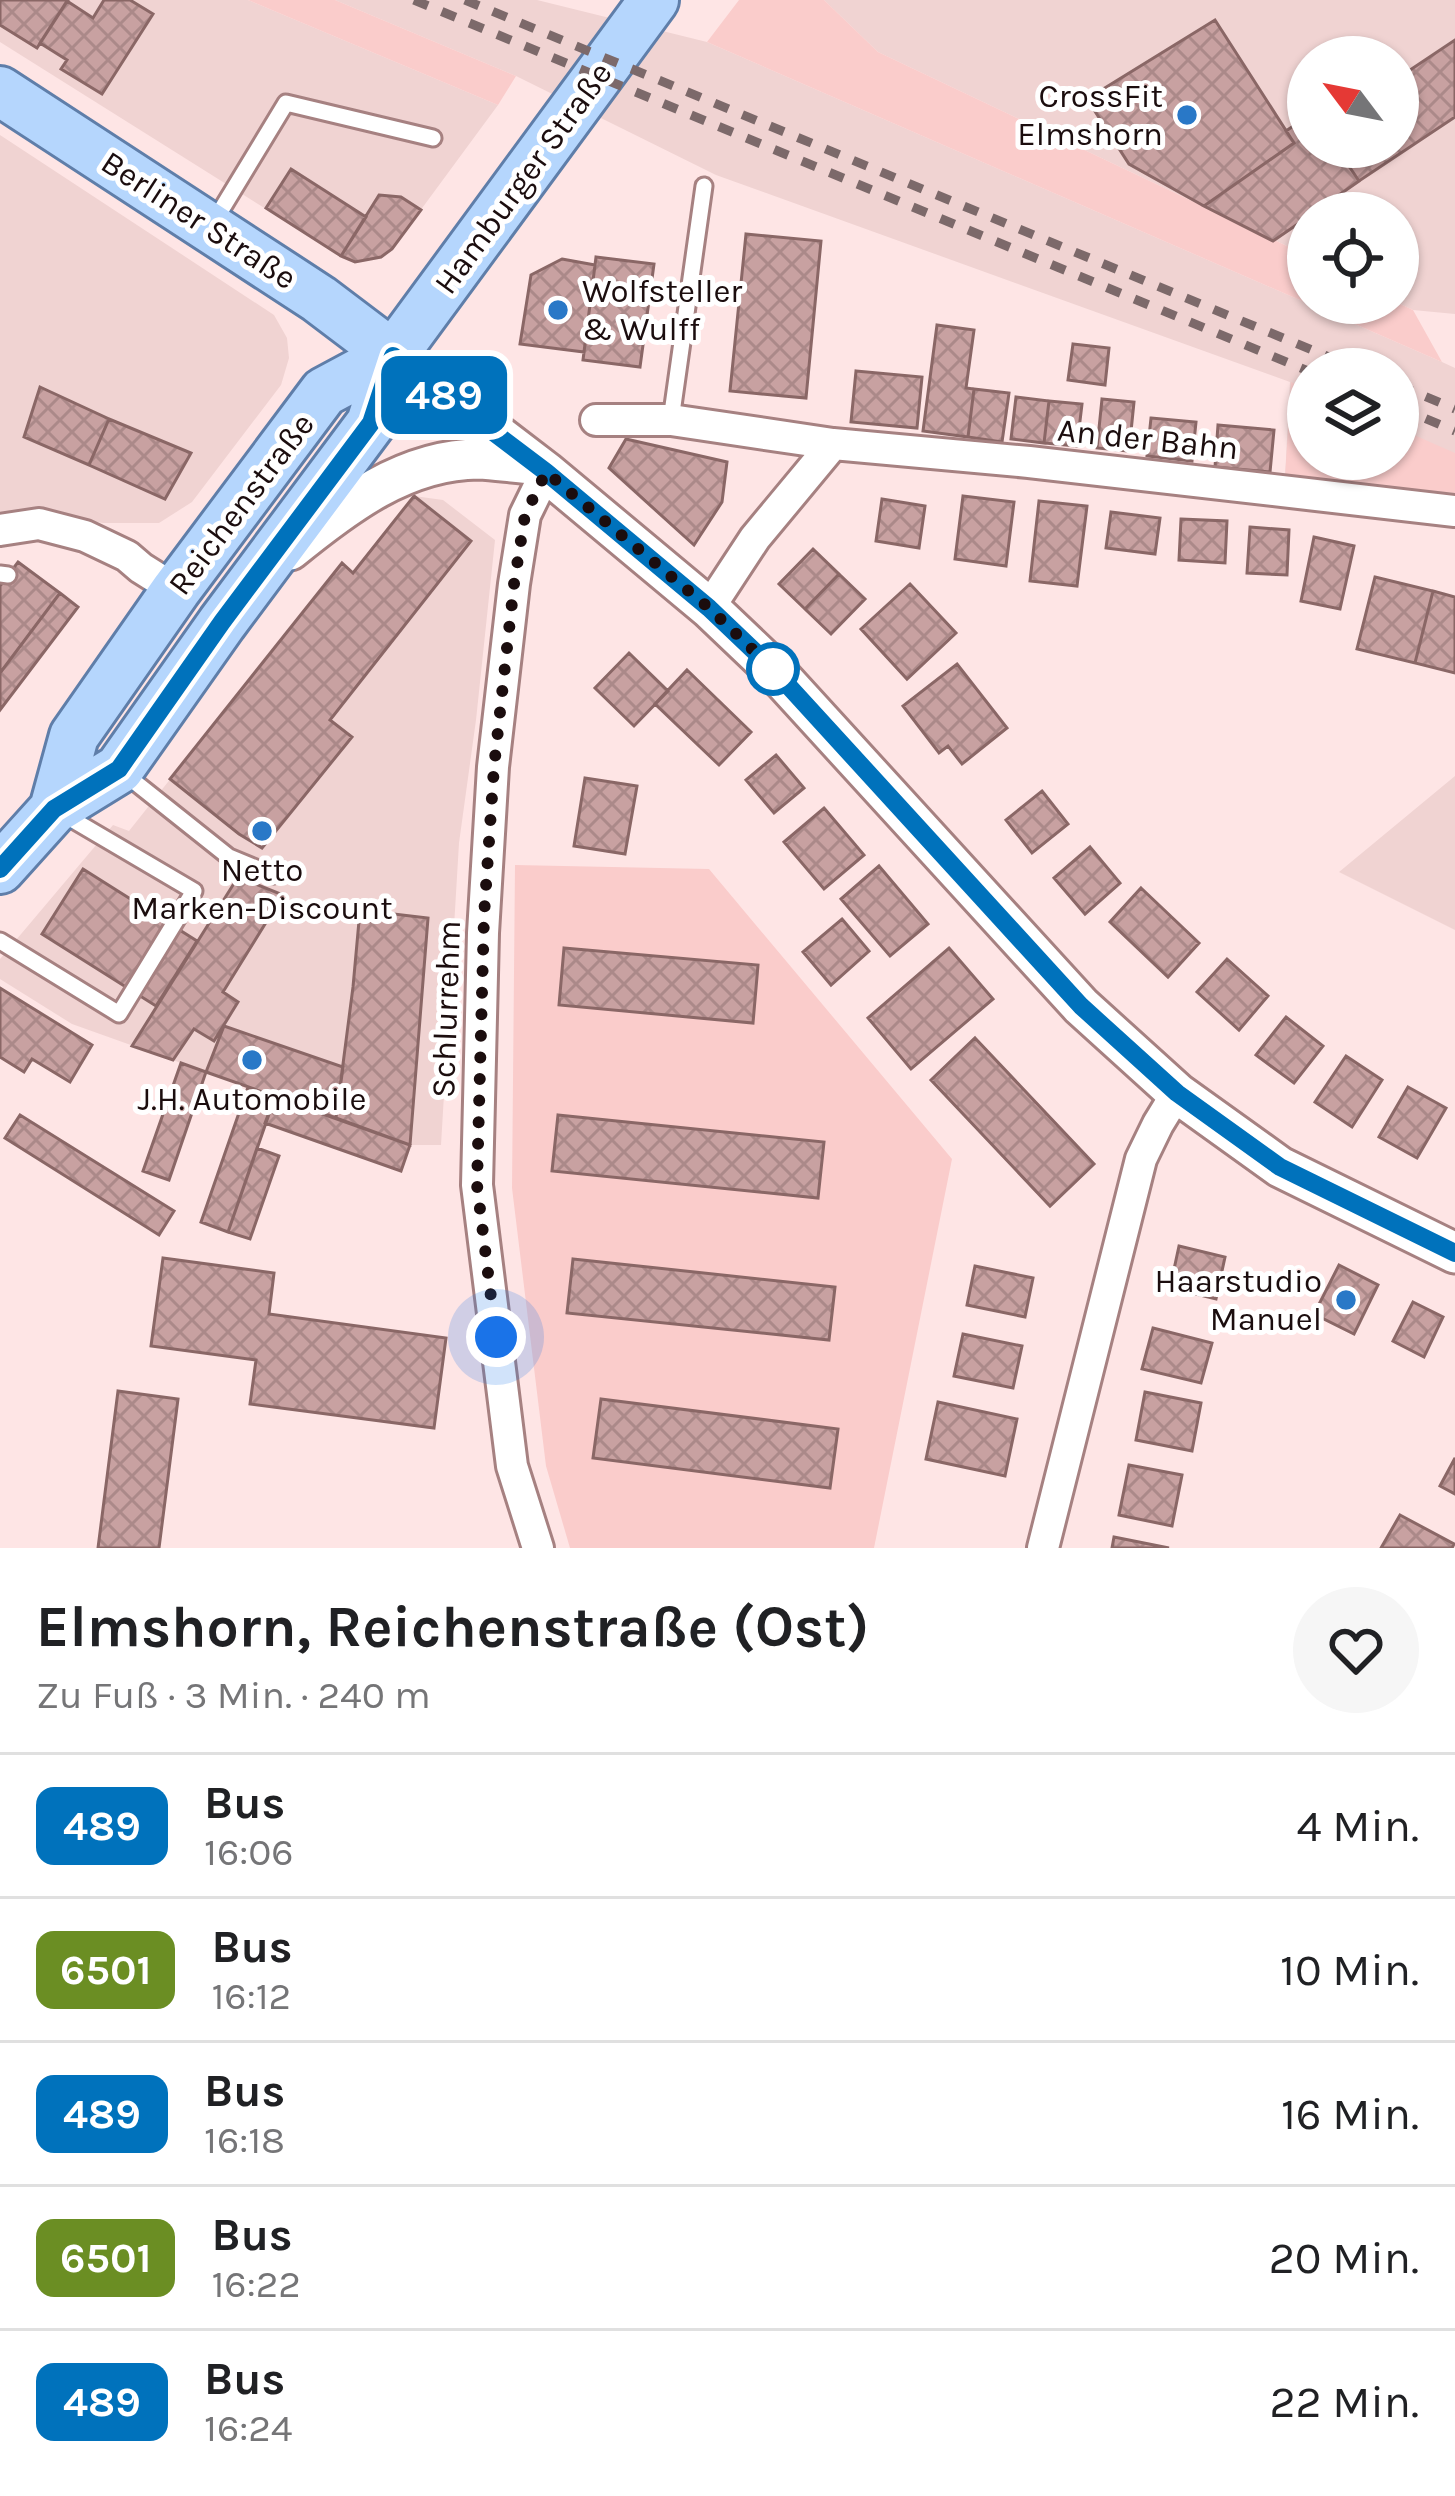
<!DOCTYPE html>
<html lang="de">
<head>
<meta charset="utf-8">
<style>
  :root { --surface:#fff; --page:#f6f6f6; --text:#202124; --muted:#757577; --line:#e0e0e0 }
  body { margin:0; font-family:Karla,sans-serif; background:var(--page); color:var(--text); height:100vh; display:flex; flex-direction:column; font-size:45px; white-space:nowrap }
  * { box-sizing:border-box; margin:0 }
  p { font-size:39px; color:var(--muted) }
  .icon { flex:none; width:66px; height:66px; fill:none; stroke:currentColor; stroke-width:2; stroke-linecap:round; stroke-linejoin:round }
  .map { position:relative; height:1548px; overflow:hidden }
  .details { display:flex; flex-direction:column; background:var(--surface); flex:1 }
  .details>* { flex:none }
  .badge { padding:0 24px; border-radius:18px; font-size:42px; line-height:78px }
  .needle { width:78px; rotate:302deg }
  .fabs { position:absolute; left:1287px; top:36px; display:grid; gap:24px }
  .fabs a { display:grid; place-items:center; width:132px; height:132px; border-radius:50%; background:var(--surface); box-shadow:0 3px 9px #0004; font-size:60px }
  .you { position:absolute; width:60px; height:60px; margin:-30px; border:9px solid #fff; border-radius:50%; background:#1a73e8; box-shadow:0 0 0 18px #1a73e833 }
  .map>.badge { position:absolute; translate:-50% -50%; box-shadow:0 0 0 6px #fff }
  .round { display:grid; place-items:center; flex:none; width:126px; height:126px; border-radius:63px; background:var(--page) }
  .headline { display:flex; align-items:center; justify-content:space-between; height:204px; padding:0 36px }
  h1 { font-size:57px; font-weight:700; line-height:90px }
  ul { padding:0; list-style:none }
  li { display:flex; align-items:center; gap:36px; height:144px; padding:0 36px; border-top:3px solid var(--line) }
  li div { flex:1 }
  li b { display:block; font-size:45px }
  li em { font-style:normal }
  li .badge { min-width:132px; font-weight:700; text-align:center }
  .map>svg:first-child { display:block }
  .built { fill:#f0d3d2; fill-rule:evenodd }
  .green { fill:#facccb }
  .building { fill:url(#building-cross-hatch); stroke:#8a6766; stroke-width:3 }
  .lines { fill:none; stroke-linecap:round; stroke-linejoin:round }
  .service-casing { stroke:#a68181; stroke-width:21 }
  .minor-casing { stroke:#a68181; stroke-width:36 }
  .tertiary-casing { stroke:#a68181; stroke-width:45 }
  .primary-casing { stroke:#5f7ea9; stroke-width:54 }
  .service { stroke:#fff; stroke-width:15 }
  .minor { stroke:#fff; stroke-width:30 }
  .tertiary { stroke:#fff; stroke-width:39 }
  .primary { stroke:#b5d6fd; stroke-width:48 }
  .rail { stroke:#7c696a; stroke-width:9; stroke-dasharray:15 15; stroke-linecap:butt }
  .line-casing { stroke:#fff; stroke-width:27 }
  .line { stroke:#0072bc; stroke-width:18 }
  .walk { stroke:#1b0d0e; stroke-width:12; stroke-dasharray:0 21.6 }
  .poi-dot { fill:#2978c7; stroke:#fff; stroke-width:4.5 }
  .stop-dot { fill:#fff; stroke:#0072bc; stroke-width:6 }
  .labels { text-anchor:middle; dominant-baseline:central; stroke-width:10; stroke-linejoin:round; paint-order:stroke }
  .poi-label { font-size:33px; fill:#1b0d0e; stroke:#fff; text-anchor:end }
  .street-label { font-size:33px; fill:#1b0d0e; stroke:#fff }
</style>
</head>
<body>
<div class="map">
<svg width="1455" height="1548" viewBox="0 0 1455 1548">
  <defs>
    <pattern id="building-cross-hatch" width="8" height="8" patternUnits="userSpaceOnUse" patternTransform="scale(3)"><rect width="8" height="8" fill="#c8a1a1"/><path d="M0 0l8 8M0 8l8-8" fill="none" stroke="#ab8989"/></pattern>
  </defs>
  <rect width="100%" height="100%" fill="#fee5e5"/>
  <!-- built -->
  <path class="built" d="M0 0H248L498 105 392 249 381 257 355 262 341 256 0 42Z
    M335 0H537L707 42 1442 362 1455 368V493L1285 478 1290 382 716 175 516 76ZM1308 369H1398V459H1308Z
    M824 0H1455V314L1413 310 1398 303V213H1308V256L878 52ZM1308 57H1398V147H1308Z
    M0 135 274 315 287 338 289 358 281 385 192 502 159 523H103L74 518 0 520Z
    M414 496 443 500 495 540 476 720 459 843 441 1145H410L72 1024 0 979V959L113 825 129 831 342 563 354 572Z
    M1455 776V930L1339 872Z"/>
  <!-- green -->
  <path class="green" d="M248 0H335L516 76 498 105Z
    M739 0H824L878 52 1308 256V303H1398L1413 310 1442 362 707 42Z
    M1291 382 1308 389V459H1398V428L1455 453V493L1285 478Z
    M515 865 709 869 952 1159 874 1548H570L546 1466 512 1188Z"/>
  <!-- building -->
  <path class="building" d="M0 0H68L37 48 0 25Z
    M104 0H130L153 14 102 94 61 69 67 60 40 43 67 1 93 18Z
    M1215 20 1294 143 1204 206 1129 164 1087 99Z
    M1455 40V117L1359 181 1336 147H1398V78Z
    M1308 116V147H1336L1359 181 1313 213H1308V217L1273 241 1204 206 1294 143 1286 131Z
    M291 169 366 217 341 256 266 208Z
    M379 195 401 197 421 210 392 249 381 257 355 262 341 256Z
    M746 234 821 241 806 398 730 391Z
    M596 257 654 264 640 367 583 360Z
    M562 259 595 265 584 352 520 344 531 275Z
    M937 325 974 330 966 388 974 389 968 437 923 431Z
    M1073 344 1109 348 1105 385 1068 380Z
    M856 371 922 377 917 428 851 422Z
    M40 387 109 419 89 465 24 437Z
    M974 389 1009 393 1002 442 968 437Z
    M1016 397 1049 401 1044 443 1011 439Z
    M1102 399 1134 402 1129 451 1097 448Z
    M1049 401 1082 404 1077 446 1044 443Z
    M1151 418 1196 422 1192 461 1147 456Z
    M109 419 191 453 165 499 89 465Z
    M1218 425 1274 430 1270 472 1215 467Z
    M626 439 727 462 722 502 694 545 609 468Z
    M414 496 471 541 330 720 352 737 262 848 239 834 170 779 342 563 353 573Z
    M963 496 1014 502 1006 566 955 559Z
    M882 499 925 506 919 548 876 541Z
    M1039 501 1087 506 1077 586 1030 581Z
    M1111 512 1160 518 1155 554 1106 548Z
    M1181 519 1227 521 1225 563 1179 560Z
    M1250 527 1289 530 1287 575 1247 573Z
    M1314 537 1354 546 1340 609 1301 601Z
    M813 549 839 574 805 609 779 584Z
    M18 562 60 593 0 673V586Z
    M839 574 865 599 831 634 805 609Z
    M1375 577 1433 591 1415 663 1357 649Z
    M910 584 956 633 907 679 861 629Z
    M1433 591 1455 597V673L1415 663Z
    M60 593 78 607 0 710V673Z
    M629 653 668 691 634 726 595 688Z
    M957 664 1007 728 962 764 948 746 939 753 903 706Z
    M687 670 751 732 719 765 655 704Z
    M776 755 804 788 774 813 746 780Z
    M585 778 637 786 625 854 574 846Z
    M1042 791 1068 824 1032 853 1006 820Z
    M824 808 864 855 824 889 784 842Z
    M1090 847 1120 883 1085 914 1054 878Z
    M879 866 928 924 890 956 841 899Z
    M83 869 197 941 156 1006 42 934Z
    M238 877 283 895 223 992 238 1002 214 1041 194 1029 173 1060 132 1046Z
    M1141 888 1199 943 1168 977 1110 922Z
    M360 910 428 918 410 1145 336 1118 353 987Z
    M842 919 869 951 831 985 803 952Z
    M564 948 758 965 753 1023 559 1005Z
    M949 948 993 999 911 1069 868 1018Z
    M1227 959 1268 996 1239 1030 1197 992Z
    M0 988 92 1045 70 1082 32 1059 24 1072 0 1057Z
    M1286 1017 1323 1046 1294 1083 1256 1055Z
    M224 1026 343 1067 336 1118 206 1072Z
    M975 1038 1094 1164 1050 1206 931 1080Z
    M1346 1056 1382 1080 1352 1127 1315 1102Z
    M181 1063 206 1072 169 1180 143 1171Z
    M248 1087 275 1097 228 1232 201 1222Z
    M1408 1087 1446 1108 1417 1158 1379 1137Z
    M275 1097 410 1145 401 1171 265 1123Z
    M20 1115 174 1211 159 1235 5 1138Z
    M558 1115 824 1142 818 1198 552 1171Z
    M257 1148 279 1156 250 1239 228 1232Z
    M1179 1246 1225 1257 1216 1299 1170 1288Z
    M163 1258 274 1273 269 1314 446 1338 434 1428 250 1404 256 1360 151 1346Z
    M573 1259 835 1287 829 1340 567 1313Z
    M1339 1265 1378 1285 1354 1334 1314 1314Z
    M975 1266 1033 1278 1025 1317 967 1305Z
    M1413 1302 1443 1317 1424 1357 1393 1341Z
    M1153 1328 1212 1343 1201 1383 1142 1369Z
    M963 1334 1022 1346 1013 1388 954 1376Z
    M118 1391 178 1399 159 1548H98Z
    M1145 1392 1201 1403 1192 1451 1136 1440Z
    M601 1399 838 1429 830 1488 593 1458Z
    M938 1402 1017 1419 1005 1476 926 1459Z
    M1455 1458V1494L1440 1486Z
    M1129 1465 1182 1475 1172 1526 1119 1515Z
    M1400 1515 1454 1544 1452 1548H1381Z
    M1114 1537 1169 1548H1112Z"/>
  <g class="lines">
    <!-- service casing -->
    <g class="service-casing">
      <path id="service" d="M212 225 286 103 433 138
        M671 420 704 186
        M0 574 8 575
        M121 771 229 857 273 875
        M0 941 119 1014 194 891 63 814"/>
    </g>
    <!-- minor casing -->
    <g class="minor-casing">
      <path id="minor" d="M596 420H671L833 444 1029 462 1455 511
        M0 530 39 524 85 536 127 556 141 568 176 590
        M709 608 755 538 833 444
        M538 1548 512 1466 477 1185 483 933 493 767 514 584 525 515 546 472
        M1043 1548 1141 1159 1158 1124 1177 1093"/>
    </g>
    <!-- tertiary casing -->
    <g class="tertiary-casing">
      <path id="tertiary" d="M393 355 546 472 709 608 773 669 1081 1006 1177 1093 1280 1167 1455 1253
        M290 550C344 506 405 459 479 459 497 460 516 463 535 464"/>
    </g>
    <!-- primary casing -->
    <g class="primary-casing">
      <path id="primary" d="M0 91 319 299 393 355
        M54 809 74 736 176 590 324 392 393 355
        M0 869 54 809 119 769 222 623 371 423 393 355 654 0"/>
    </g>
    <!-- service -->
    <use href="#service" class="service"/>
    <!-- minor -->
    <use href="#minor" class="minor"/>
    <!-- tertiary -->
    <use href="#tertiary" class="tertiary"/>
    <!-- primary -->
    <use href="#primary" class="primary"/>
    <!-- rail -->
    <path class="rail" d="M414 0 1308 371
      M465 0 1358 369
      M1398 385 1455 409
      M1398 407 1455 431"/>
  </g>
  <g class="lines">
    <!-- line casing -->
    <g class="line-casing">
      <path id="line" d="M0 869 54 809 119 769 222 622 371 423 393 356 546 472 709 608 773 669 1081 1006 1177 1093 1280 1167 1455 1253"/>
    </g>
    <!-- line -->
    <use href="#line" class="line"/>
    <!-- walk -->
    <path class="walk" d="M496 1337 477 1185 484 916 494 767 514 584 525 515 546 472 709 608 773 669"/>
  </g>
  <!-- markers -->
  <g class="poi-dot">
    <circle cx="1187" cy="115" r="12"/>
    <circle cx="558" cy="310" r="12"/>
    <circle cx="262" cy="831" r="12"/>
    <circle cx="252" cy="1060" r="12"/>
    <circle cx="1346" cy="1300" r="12"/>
  </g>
  <circle class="stop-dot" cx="773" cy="669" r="24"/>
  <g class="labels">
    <!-- poi labels -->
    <g class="poi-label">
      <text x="1163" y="96">CrossFit<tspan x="1163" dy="38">Elmshorn</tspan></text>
      <text x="582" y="291" text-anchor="start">Wolfsteller<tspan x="582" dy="38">&amp; Wulff</tspan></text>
      <text x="262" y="870" text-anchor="middle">Netto<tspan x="262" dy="38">Marken-Discount</tspan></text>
      <text x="252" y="1099" text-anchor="middle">J.H. Automobile</text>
      <text x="1322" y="1281">Haarstudio<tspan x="1322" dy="38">Manuel</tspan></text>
    </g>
    <!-- street labels -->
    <g class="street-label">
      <text transform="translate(523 178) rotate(-54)">Hamburger Straße</text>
      <text transform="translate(199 220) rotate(33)">Berliner Straße</text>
      <text transform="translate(1148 439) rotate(6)">An der Bahn</text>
      <text transform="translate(241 504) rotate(-53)">Reichenstraße</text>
      <text transform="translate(446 1009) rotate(-88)">Schlurrehm</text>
    </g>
  </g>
</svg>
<div class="fabs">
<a><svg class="needle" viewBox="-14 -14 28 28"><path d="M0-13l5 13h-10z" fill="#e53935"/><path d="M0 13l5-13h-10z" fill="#757577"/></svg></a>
<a><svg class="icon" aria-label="locate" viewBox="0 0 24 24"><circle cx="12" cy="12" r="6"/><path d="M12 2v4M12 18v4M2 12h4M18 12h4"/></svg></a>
<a><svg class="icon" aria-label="layers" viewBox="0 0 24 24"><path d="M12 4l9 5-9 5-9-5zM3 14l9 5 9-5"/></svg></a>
</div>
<div class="you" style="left:496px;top:1337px"></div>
<b class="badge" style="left:444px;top:395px;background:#0072bc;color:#fff">489</b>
</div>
<section class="details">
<div class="headline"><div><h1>Elmshorn, Reichenstraße (Ost)</h1><p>Zu Fuß · 3 Min. · 240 m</p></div><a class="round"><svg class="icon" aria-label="heart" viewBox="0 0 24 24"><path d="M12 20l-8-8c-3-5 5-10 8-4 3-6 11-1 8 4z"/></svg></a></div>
<ul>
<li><span class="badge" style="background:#0072bc;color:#fff">489</span><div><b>Bus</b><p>16:06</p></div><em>4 Min.</em></li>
<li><span class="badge" style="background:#6b8e23;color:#fff">6501</span><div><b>Bus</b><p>16:12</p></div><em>10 Min.</em></li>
<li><span class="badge" style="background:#0072bc;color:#fff">489</span><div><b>Bus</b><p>16:18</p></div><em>16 Min.</em></li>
<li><span class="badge" style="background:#6b8e23;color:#fff">6501</span><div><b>Bus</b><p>16:22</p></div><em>20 Min.</em></li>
<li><span class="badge" style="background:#0072bc;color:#fff">489</span><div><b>Bus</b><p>16:24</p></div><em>22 Min.</em></li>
</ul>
</section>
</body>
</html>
